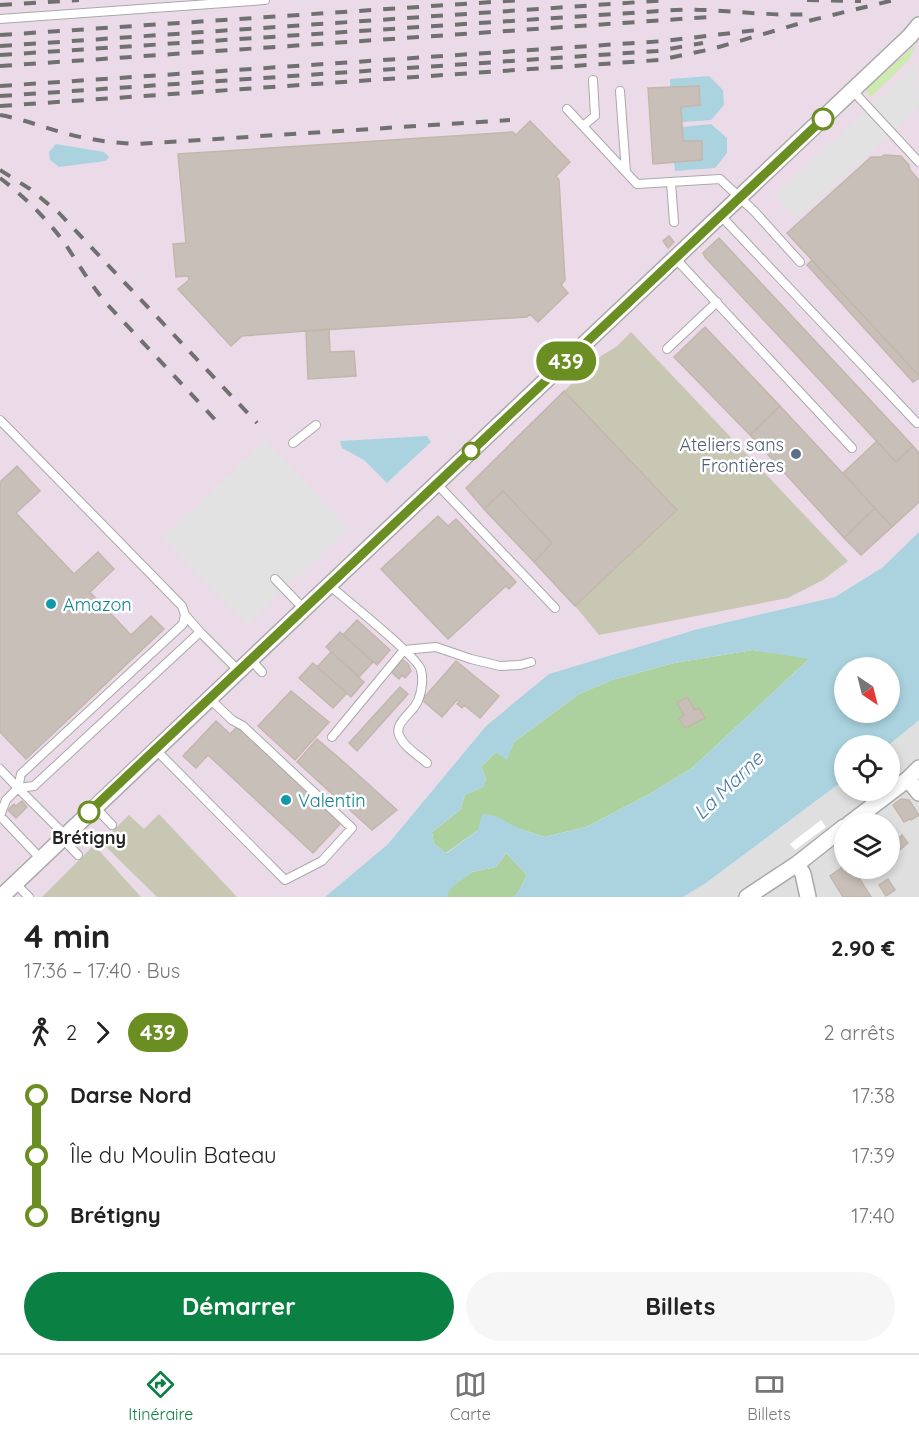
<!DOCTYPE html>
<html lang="fr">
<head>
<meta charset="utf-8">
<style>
  :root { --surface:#fff; --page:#f6f6f6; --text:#222; --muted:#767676; --line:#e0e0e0; --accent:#0b8043 }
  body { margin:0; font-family:Quicksand,sans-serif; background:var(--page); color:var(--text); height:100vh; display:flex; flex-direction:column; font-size:22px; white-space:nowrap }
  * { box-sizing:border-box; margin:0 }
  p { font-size:20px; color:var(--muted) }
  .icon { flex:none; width:33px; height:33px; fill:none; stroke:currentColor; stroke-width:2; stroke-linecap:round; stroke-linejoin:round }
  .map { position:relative; height:897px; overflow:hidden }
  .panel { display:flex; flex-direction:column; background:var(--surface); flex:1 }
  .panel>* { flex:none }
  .badge { padding:0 12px; border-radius:20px; font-size:21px; line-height:39px }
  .needle { width:39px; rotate:145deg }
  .controls { position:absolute; left:834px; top:657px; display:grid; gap:12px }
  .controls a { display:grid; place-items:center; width:66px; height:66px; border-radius:50%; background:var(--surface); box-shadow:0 3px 9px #0003; font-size:30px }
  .map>.badge { position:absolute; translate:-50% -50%; box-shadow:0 0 0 3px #fff }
  .legs { display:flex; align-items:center; gap:9px; height:66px; padding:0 24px; font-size:20px }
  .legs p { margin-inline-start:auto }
  .summary { display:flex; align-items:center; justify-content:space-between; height:102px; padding:0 24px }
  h1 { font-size:33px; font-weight:800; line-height:45px }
  .cta { display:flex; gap:12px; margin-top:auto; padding:12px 24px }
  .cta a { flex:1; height:69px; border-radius:36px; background:var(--accent); color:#fff; font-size:24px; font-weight:800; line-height:69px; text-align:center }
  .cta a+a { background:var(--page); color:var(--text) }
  ul { padding:0 24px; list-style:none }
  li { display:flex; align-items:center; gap:21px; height:60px; font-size:22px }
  li i { display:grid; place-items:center; width:9px; height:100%; margin:0 8px; background:currentColor }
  li i::after { content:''; width:15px; height:15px; margin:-8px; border:4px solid; border-radius:50%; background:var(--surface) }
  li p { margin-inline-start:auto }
  li:first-child i { background:linear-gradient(#0000 50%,currentColor 0) }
  li:last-child i { background:linear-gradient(currentColor 50%,#0000 0) }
  .dock { display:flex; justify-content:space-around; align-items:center; height:84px; border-top:2px solid var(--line); background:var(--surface); font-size:16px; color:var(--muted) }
  .dock a { display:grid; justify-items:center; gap:3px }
  .dock .on { color:var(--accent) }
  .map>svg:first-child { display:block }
  .residential { fill:#e0dfdf; fill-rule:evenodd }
  .industrial { fill:#ebdbe8 }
  .construction { fill:#c7c7b4 }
  .grass { fill:#cdebb0 }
  .forest { fill:#add19e }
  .parking { fill:#e2e2e2 }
  .water { fill:#aad3df; fill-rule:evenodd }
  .pier { fill:#fff }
  .building { fill:#c7bfb8; stroke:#c4b6ab; stroke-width:1.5 }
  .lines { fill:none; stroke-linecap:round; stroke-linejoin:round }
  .service-casing { stroke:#a9a9a9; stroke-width:10 }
  .minor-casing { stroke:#a9a9a9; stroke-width:18 }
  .service { stroke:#fff; stroke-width:8 }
  .minor { stroke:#fff; stroke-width:15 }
  .rail { stroke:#707070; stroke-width:4; stroke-dasharray:12 12; stroke-linecap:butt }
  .line-1-casing { stroke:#fff; stroke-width:14 }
  .line-1 { stroke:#6b8e23; stroke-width:9 }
  .stop-1-dot { fill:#fff; stroke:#6b8e23; stroke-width:3 }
  .service-dot { fill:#5c6f8a; stroke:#fff; stroke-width:2 }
  .culture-dot { fill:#0f9aa8; stroke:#fff; stroke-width:2 }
  .labels { text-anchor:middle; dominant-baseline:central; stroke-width:5; stroke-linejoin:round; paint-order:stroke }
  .service-label { font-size:18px; fill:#4e5e75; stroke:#fff; text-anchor:end }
  .culture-label { font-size:18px; fill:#0d838f; stroke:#fff; text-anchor:start }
  .stop-label { font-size:18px; font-weight:bold; fill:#222; stroke:#fff }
  .water-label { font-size:20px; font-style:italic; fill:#4a7aab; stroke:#fff }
</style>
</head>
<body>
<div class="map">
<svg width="919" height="897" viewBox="0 0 919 897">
  <rect width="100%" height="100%" fill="#f2efe9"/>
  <!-- residential -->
  <path class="residential" d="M919 720V897H683L706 883 844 780V790H890L889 745ZM844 824H890V868H844Z"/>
  <!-- industrial -->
  <path class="industrial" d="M0 0H919V533L883 567 835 597 698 629 486 726 388 844 325 897H0Z"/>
  <!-- construction -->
  <path class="construction" d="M631 332 848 561 823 580 788 598 599 635 575 606 677 510 564 391 601 356 616 347Z
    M159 814 237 897H157L101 842 129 815 144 829Z
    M94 845 141 897H42Z"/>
  <!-- grass -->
  <path class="grass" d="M914 46 915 47 909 60 870 98 867 93V88Z"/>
  <!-- forest -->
  <path class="forest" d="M753 650 810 658 692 768 646 796 586 827 545 837 520 829 478 830 446 853 434 844 432 832 460 810 465 795 483 787 486 779 481 767 496 752 507 759 514 742 579 694 612 680 674 663Z
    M506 853 527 875 519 891 514 897H446L451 887 472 872 496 867Z"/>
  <!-- parking -->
  <path class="parking" d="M918 62 919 108 797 219 775 195Z
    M266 440 348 529 247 625 163 537Z"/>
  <!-- water -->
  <path class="water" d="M709 76 723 90 724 105 711 120 682 122 681 107 700 105 699 86 670 87V79Z
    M711 124 727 138V153L715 168 675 171 674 163 702 160V141H683L682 127Z
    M56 144 104 152 109 157 106 161 59 167 50 160 49 152Z
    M427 436 431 442 387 483 364 460 342 448 340 441Z
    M919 532V720L889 745 844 746V780L706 883 683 897H514L519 891 527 875 506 853 496 867 472 872 452 887 446 897H325L388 844 486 726 549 674 698 629 835 597 883 567ZM753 650 809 659 692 768 646 796 586 827 545 837 520 829 496 816 482 814 478 830 447 853 434 844 432 832 460 810 465 795 484 787 486 779 481 767 496 752 507 760 514 742 579 694 612 680 674 663ZM844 668H890V712H844Z"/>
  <!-- pier -->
  <path class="pier" d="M821 820 826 827 795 850 790 844Z"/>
  <!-- building -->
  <path class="building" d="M699 86 700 105 681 107 683 141H702V160L653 164 648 88Z
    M530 121 570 162 556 176 559 180 565 280 561 285 568 293 538 322 530 314 527 317 306 331 242 336 231 346 178 289 189 280 188 276 176 277 173 244 186 243 178 154 513 132 516 135Z
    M884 155 901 156 909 165 910 170 919 180V376L787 233 871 157H881Z
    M669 236 674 242 668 248 663 241Z
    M719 238 913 446 896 462 705 257 703 253Z
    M812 260 919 376V378L913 382 807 265Z
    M705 327 780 406 750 435 674 357Z
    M329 329 330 352 354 351 356 376 308 379 306 331Z
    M564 391 677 510 575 606 534 562 552 543 503 491 484 509 466 488Z
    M780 406 875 508 844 538 750 435Z
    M877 441 896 462 913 446 919 453V502L892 527 843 473Z
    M17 466 40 491 16 513 74 574 98 552 114 569 90 592 131 635 151 616 164 629 26 759 0 732V482Z
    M503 491 552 543 534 562 484 509Z
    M875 508 892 527 861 555 844 538Z
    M438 516 448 526 456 519 516 582 509 589 506 586 448 639 381 569Z
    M357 620 390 650 377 665 343 635Z
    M340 632 373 662 359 677 326 647Z
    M331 652 364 682 351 697 317 667Z
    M402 659 408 664 411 671 405 678 402 675 399 679 391 672Z
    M456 661 499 696 480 718 464 705 462 708 457 704 460 701 457 700 442 717 422 700Z
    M313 663 347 693 333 708 299 678Z
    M400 687 408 694 357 751 349 743Z
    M291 691 329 722 295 760 258 726Z
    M687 697 695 710 699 708 705 718 685 728 679 719 684 715 677 703Z
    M216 721 230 734 238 726 341 823 313 853 208 755 196 768 183 756Z
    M317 739 346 764 397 810 372 830 297 762Z
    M901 799 909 800 919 815 911 820 910 819 904 822 893 805Z
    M22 801 27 807 16 818 8 810 14 804 16 806Z
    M894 835 897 840 902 835 908 843 891 857 890 855V838Z
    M844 866V868H853L871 897H843L830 876Z
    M853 868H870L872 871 859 879Z
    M888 879 895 890 886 896 879 885Z"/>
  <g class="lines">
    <!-- service casing -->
    <g class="service-casing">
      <path id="service" d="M0 19 265 0
        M852 90 919 162
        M620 91 626 172
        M567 109 637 184 720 179 755 212 800 262
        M583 126 595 116 593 80
        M671 183 674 222
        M720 215 917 423
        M675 258 852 448
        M667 349 717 302
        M0 420 182 606 185 615 183 624 21 774 18 788 6 800 0 816
        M293 443 316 425
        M437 484 555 608
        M275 579 304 609
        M329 585C344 598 418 657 421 670 424 681 421 697 415 706 409 715 393 725 400 737 405 748 418 755 427 763
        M185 615 200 632
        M251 660 262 672
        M332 737 404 650 436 647 471 659 500 666 520 665 531 662
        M156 750 285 880 322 861 352 828 243 726 232 720 210 699
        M0 769 18 788
        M95 807 112 825
        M0 816 41 859
        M65 835 18 788 34 786 200 632 239 671
        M62 838 78 855
        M16 884 29 897"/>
    </g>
    <!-- minor casing -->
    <g class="minor-casing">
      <path id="minor" d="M908 779 919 793
        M849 824 908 779 919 768
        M797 864 803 874 808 897
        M1 897 304 609 910 36 919 25
        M747 897 797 864 844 827"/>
    </g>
    <!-- service -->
    <use href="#service" class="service"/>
    <!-- minor -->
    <use href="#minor" class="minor"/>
    <!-- rail -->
    <path class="rail" d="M807 0 861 1
      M0 5 79 0
      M0 35 522 0
      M0 46 669 0
      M0 55 675 10C721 8 766 17 811 14
      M0 66 709 17
      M0 86 664 41 757 30
      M0 96 657 51 703 43
      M0 106 659 60 712 49 808 21 894 0
      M0 115C23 119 45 128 68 134 91 140 114 143 138 144L510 120
      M0 170 30 189 59 213 257 423
      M0 178C25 197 48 220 66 245 79 265 91 285 106 303L221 426"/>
  </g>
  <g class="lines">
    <!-- line-1 casing -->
    <g class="line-1-casing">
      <path id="line-1" d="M89 812 823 119"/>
    </g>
    <!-- line-1 -->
    <use href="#line-1" class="line-1"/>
  </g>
  <!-- markers -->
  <g class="stop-1-dot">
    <circle cx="823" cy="119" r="10"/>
    <circle cx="471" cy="451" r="8"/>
    <circle cx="89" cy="812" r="10"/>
  </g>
  <circle class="service-dot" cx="796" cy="454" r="6"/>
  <g class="culture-dot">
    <circle cx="51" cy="604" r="6"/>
    <circle cx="286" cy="800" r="6"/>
  </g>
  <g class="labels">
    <!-- service labels -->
    <g class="service-label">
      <text x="784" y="444">Ateliers sans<tspan x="784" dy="21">Frontières</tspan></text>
    </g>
    <!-- culture labels -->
    <g class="culture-label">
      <text x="63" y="604">Amazon</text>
      <text x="298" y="800">Valentin</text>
    </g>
    <!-- stop labels -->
    <g class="stop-label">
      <text x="89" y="837">Brétigny</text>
    </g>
    <!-- water labels -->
    <g class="water-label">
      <text transform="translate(728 785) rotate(-44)">La Marne</text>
    </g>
  </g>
</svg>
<div class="controls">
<a><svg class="needle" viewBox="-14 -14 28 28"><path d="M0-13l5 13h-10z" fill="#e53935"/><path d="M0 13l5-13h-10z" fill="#767676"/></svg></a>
<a><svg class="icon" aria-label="locate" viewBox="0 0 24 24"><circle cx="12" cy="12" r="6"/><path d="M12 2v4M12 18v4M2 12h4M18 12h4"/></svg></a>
<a><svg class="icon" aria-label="layers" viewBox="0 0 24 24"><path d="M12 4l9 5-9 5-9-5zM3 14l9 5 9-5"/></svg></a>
</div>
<b class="badge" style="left:566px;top:361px;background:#6b8e23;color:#fff">439</b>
</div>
<section class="panel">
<div class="summary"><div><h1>4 min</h1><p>17:36 – 17:40 · Bus</p></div><b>2.90 €</b></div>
<div class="legs"><svg class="icon" aria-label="walk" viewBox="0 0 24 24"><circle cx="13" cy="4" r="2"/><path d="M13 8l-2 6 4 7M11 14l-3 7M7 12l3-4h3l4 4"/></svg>2<svg class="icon" aria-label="forward" viewBox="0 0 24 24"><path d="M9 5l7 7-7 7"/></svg><b class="badge" style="background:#6b8e23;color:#fff">439</b><p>2 arrêts</p></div>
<ul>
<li><i style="color:#6b8e23"></i><b>Darse Nord</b><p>17:38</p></li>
<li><i style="color:#6b8e23"></i><span>Île du Moulin Bateau</span><p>17:39</p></li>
<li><i style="color:#6b8e23"></i><b>Brétigny</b><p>17:40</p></li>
</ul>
<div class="cta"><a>Démarrer</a><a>Billets</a></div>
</section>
<nav class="dock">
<a class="on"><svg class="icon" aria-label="directions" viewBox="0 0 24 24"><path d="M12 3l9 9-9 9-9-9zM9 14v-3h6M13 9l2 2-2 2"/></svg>Itinéraire</a>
<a><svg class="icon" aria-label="map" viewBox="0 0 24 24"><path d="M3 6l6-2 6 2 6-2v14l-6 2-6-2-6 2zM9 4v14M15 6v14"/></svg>Carte</a>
<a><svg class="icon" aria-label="tickets" viewBox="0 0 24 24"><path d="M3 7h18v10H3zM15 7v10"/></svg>Billets</a>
</nav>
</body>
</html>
